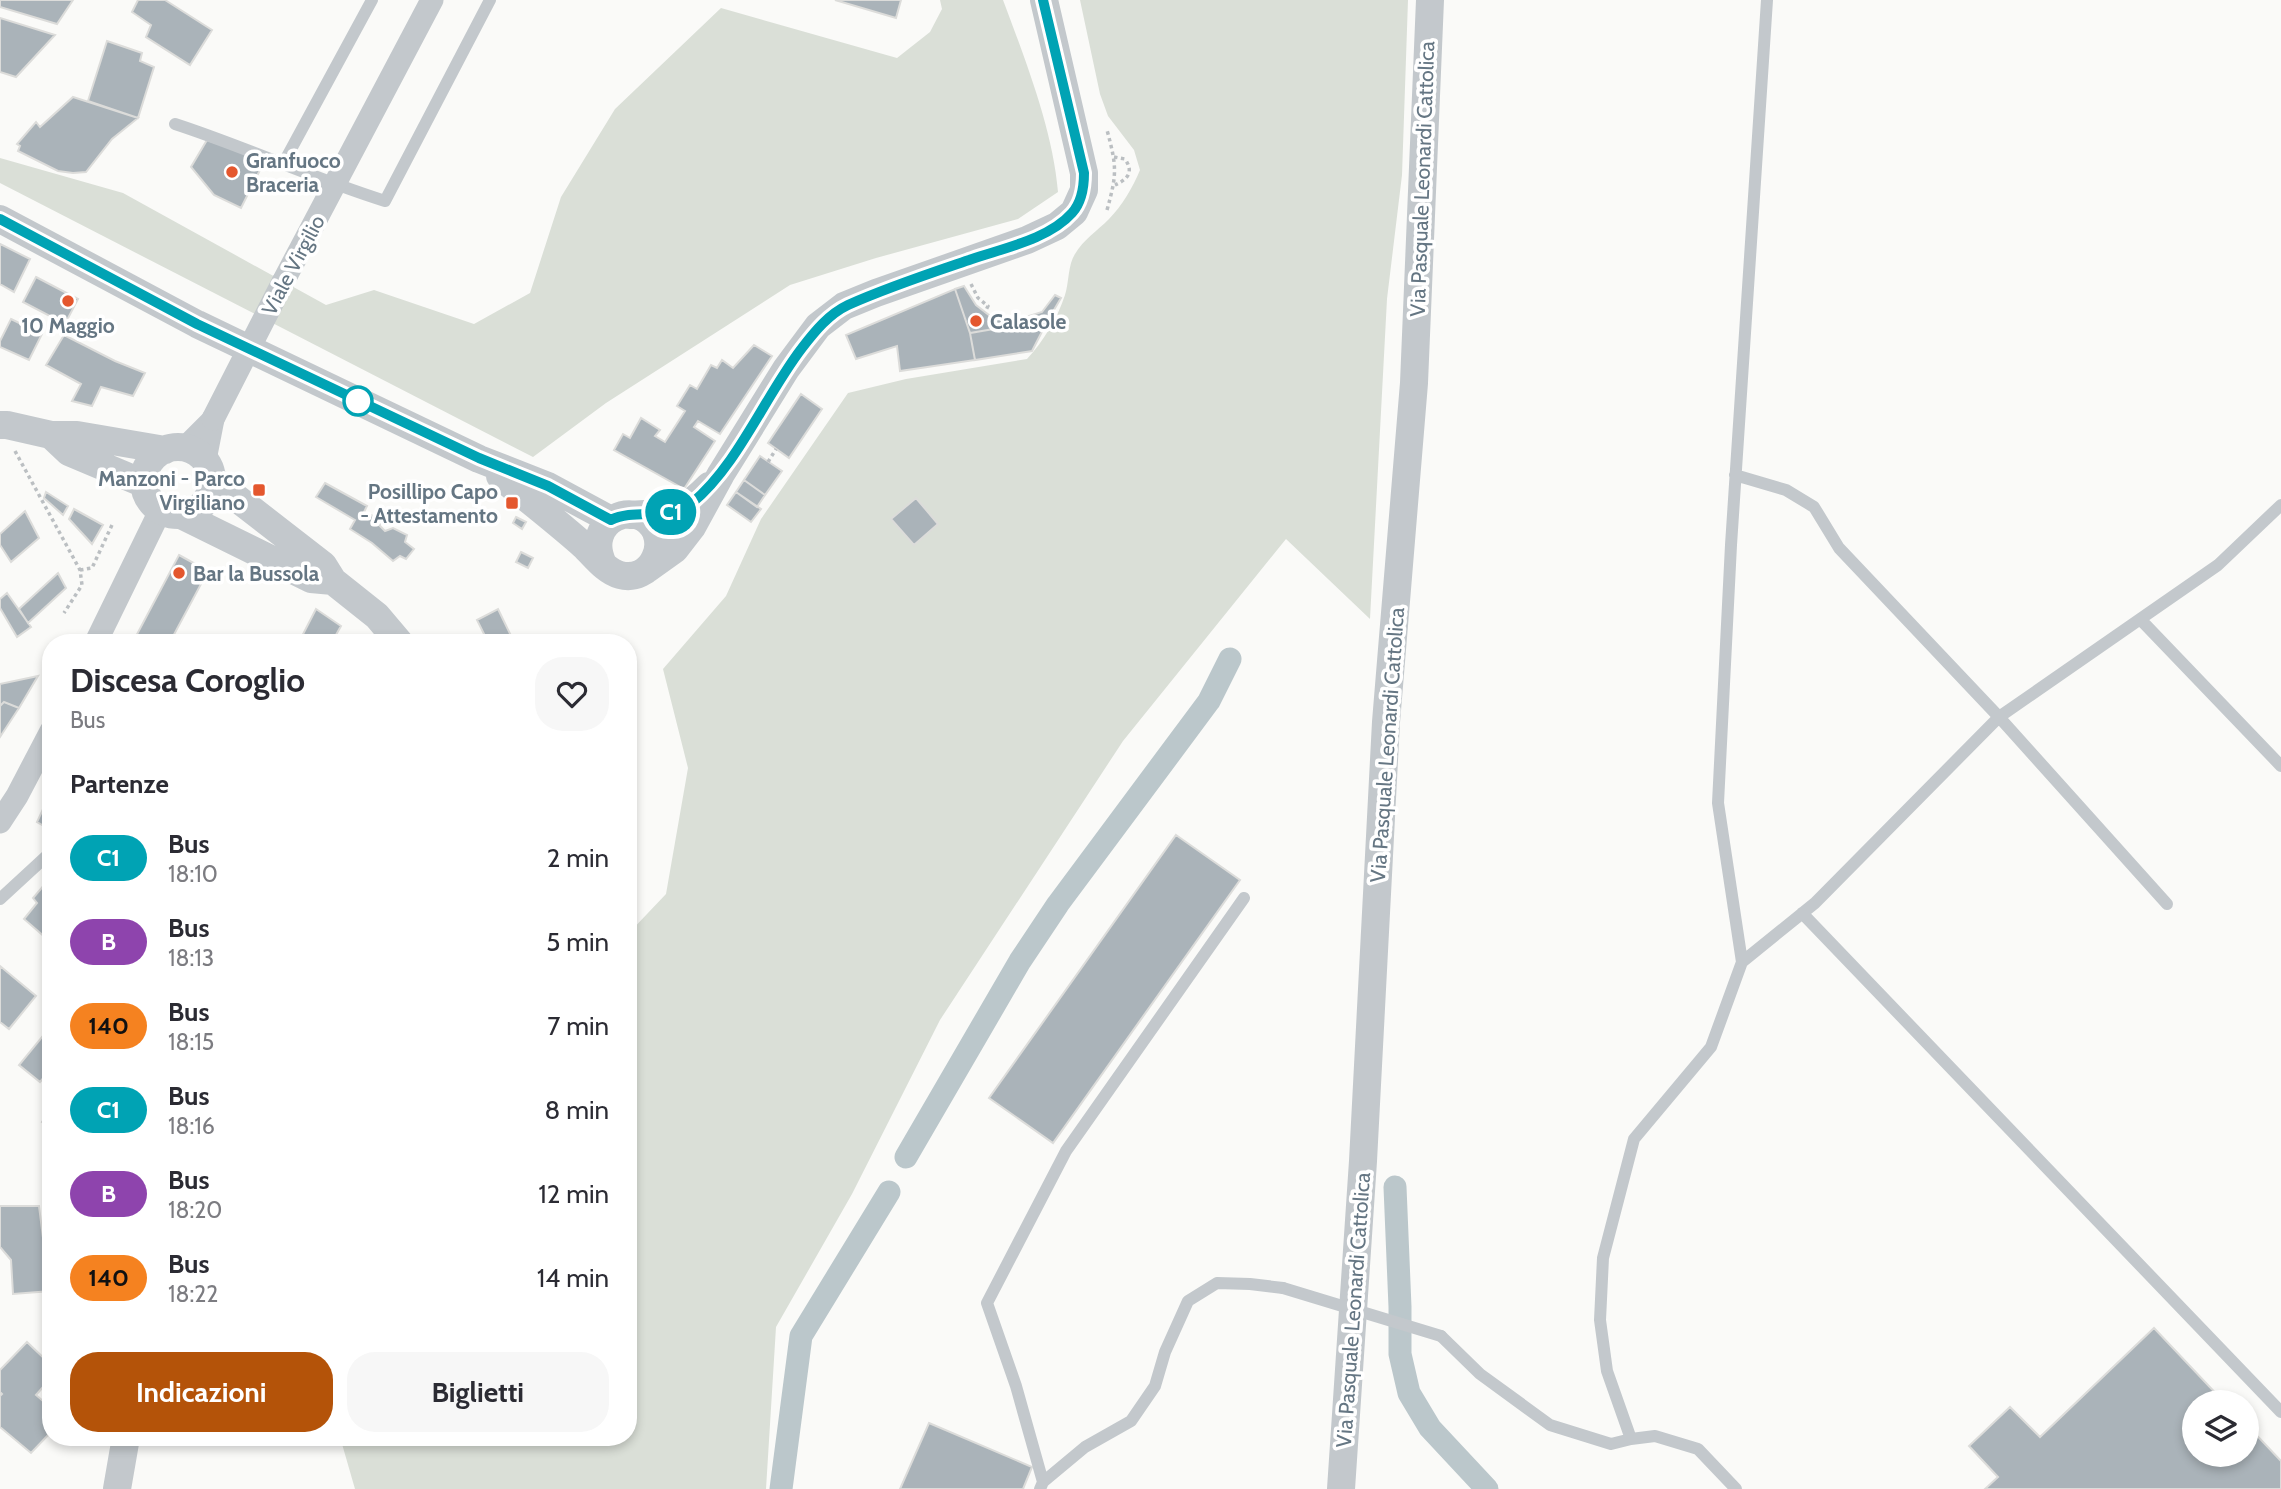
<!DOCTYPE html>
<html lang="it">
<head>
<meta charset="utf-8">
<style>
  :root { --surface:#fff; --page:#f7f7f7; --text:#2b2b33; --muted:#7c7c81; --accent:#b45309 }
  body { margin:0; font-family:Cabin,sans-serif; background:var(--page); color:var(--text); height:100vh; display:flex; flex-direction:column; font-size:26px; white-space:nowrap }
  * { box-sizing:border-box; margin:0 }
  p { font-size:23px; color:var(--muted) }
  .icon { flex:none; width:38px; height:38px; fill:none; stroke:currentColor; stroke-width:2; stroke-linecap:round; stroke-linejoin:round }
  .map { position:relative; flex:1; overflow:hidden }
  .panel { position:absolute; left:42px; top:634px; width:595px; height:812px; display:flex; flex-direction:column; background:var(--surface); border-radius:28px; box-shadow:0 4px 10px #0003 }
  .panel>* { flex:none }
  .badge { padding:0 14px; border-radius:23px; font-size:24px; line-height:46px }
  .tools { position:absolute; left:2182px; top:1390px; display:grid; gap:14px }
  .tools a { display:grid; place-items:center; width:77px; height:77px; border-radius:50%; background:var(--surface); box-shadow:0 4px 10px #0003; font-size:35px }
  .map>.badge { position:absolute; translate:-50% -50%; box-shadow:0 0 0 4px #fff }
  h2 { padding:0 28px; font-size:26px; line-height:63px }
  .round { display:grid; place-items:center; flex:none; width:74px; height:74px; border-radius:28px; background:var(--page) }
  .head { display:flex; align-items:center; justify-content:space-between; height:119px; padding:0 28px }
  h1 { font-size:33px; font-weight:800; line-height:52px }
  .button { display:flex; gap:14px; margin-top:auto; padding:14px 28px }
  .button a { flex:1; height:80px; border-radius:28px; background:var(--accent); color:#fff; font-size:28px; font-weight:800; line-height:80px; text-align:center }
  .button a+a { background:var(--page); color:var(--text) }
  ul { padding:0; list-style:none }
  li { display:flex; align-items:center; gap:21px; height:84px; padding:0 28px }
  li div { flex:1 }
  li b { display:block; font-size:26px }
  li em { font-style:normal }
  li .badge { min-width:77px; font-weight:700; text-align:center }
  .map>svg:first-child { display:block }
  .green { fill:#dadfd7 }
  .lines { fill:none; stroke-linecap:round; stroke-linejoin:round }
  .canal { stroke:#bbc7cb; stroke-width:23 }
  .building { fill:#aab3b9; stroke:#dcdcda; stroke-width:2 }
  .path { stroke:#bbbfc2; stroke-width:3.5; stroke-dasharray:3.5 3.5; stroke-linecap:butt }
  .service { stroke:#c3c8cc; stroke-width:12 }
  .minor { stroke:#c3c8cc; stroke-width:23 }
  .tertiary { stroke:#c3c8cc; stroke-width:28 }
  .service-bridge { stroke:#c3c8cc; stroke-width:12 }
  .minor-bridge { stroke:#c3c8cc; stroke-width:23 }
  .line-casing { stroke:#fff; stroke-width:16 }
  .line { stroke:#00a3b4; stroke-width:10 }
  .poi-dot { fill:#e4572e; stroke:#fff; stroke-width:2.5 }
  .stop-dot { fill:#fff; stroke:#00a3b4; stroke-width:3.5 }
  .labels { text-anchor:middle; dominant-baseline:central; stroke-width:7; stroke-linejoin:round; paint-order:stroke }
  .poi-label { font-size:21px; font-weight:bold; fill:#657683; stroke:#fff; text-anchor:start }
  .street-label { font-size:21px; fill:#657683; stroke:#fff }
</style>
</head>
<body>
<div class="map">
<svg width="2281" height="1489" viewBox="0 0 2281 1489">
  <rect width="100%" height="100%" fill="#fafaf8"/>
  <!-- green -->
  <path class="green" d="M940 0H1003C1025 59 1053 130 1058 192L1018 219 876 258 790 285 606 403 533 457 0 183V158L123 193 326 305 374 290 474 324 530 293 561 197 615 109 721 8 897 58 930 32 942 9Z
    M1080 0H1408L1402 175 1387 299 1370 619 1286 539 1123 741 940 1020 852 1194 776 1327 766 1489H355L340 1437H628V934L666 894 688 768 663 669 726 596 761 519 848 393 906 379 1027 359C1043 342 1058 317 1065 295 1069 283 1068 264 1075 254 1083 240 1097 231 1109 219 1122 206 1133 187 1140 170L1134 150 1108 116 1100 94Z"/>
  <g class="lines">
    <!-- canal -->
    <path class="canal" d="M906 1157 1020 961 1058 904 1209 701 1230 659
      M1395 1187 1400 1307V1354L1409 1393 1430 1428 1487 1489
      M781 1489 801 1336 889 1192"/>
  </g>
  <!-- building -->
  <path class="building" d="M0 0H73L57 24 0 7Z
    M138 0H165L212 30 190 65 146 37 151 25 132 12Z
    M835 0H901L896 18Z
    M0 18 55 35 16 77 0 72Z
    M107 41 142 53 140 61 154 67 138 118 88 101Z
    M73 97 138 118 112 139 86 172 73 173 58 171 18 151 20 146 17 144 36 122 40 127Z
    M207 140 266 158 241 208 214 195 191 167Z
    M0 244 30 259 14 292 0 284Z
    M36 277 78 299 65 324 23 302Z
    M964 286 976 305 989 315 1004 320H1016L1017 325 970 333 955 289Z
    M955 289 970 333 975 360 900 371 897 346 856 359 846 335Z
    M1055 295 1061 298 1048 320 1017 325 1016 320 1042 312Z
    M11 319 42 334 29 360 0 347V341Z
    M1048 320 1032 351 975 360 970 333Z
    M64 335 115 361 145 373 133 396 101 387 92 406 72 401 81 384 46 365Z
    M754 345 772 356 720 434 698 421 694 427 715 441 684 489 614 450 623 434 630 438 641 418 660 430 655 436 665 442 685 411 677 406 690 385 697 389 711 365 717 368 722 360 733 368Z
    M801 394 822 409 789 458 768 443Z
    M760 456 782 471 765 495 744 480Z
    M744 480 765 495 757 507 736 492Z
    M325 483 367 506 364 512 382 520 380 526 385 531 393 528 407 535 405 542 414 549 406 559 400 556 393 561 372 543 350 529 355 520 316 497Z
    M46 492 68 506 63 515 44 498Z
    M736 492 761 509 751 522 727 505Z
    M916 498 938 524 914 545 891 519Z
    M74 509 103 525 92 544 69 519Z
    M25 511 39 538 11 562 0 545V534Z
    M516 517 526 522 522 529 513 523Z
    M521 552 533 558 528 568 516 562Z
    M179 555 208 571 170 642H143L135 638Z
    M58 573 66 588 28 623 19 609Z
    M7 593 31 627 17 637 0 608V599Z
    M316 609 341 626 332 642H299Z
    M498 609 514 642H488L477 620Z
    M38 676 19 708 4 702 0 706V684Z
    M4 702 19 708 0 737V706Z
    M51 792V830L37 822Z
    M1176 835 1240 880 1053 1143 989 1098Z
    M51 877V932L46 938 24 919 37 903 33 898Z
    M0 966 36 996 9 1029 0 1022Z
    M51 1026V1069L40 1082 19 1065Z
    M51 1109V1129L42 1122Z
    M0 1206H39L43 1238 51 1237V1291L13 1294 11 1260 0 1247Z
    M2154 1328 2224 1402H2194V1454H2247V1425L2281 1461V1489H1985L1998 1477 1969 1446 2010 1407 2040 1437Z
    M27 1342 51 1365V1378L36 1395 51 1408V1432L31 1453 0 1427V1396L2 1394 0 1392V1370Z
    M929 1423 1032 1467 1023 1489H900Z"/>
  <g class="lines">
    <!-- path -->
    <path class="path" d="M1114 157 1125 159C1134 172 1128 179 1115 185
      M1107 210C1117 174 1117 167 1107 130
      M971 284 978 298 988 306 985 312
      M15 451 80 570 82 585 64 613
      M768 462 776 449
      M80 570 92 568 112 525"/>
    <!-- service -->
    <path class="service" d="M175 124C246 147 314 179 385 201L490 0
      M283 164 372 0
      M1735 475 1786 490 1814 507 1839 548 1999 717 2167 904
      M2140 619 2281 766
      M0 899 51 852
      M1802 913 2281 1412
      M1742 962 1815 903 1999 717 2218 565 2281 505
      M1441 1336 1480 1374 1550 1425 1611 1444 1631 1439
      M1043 1482 1016 1386 987 1303 1066 1151 1244 898
      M1040 1489 1043 1482 1085 1447 1131 1421 1155 1386 1165 1352 1188 1301 1217 1283 1250 1284 1283 1288
      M1736 1489 1698 1449 1655 1436 1631 1439 1607 1371 1600 1320 1603 1258 1634 1139 1711 1047 1742 962 1718 803 1731 545 1767 0"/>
    <!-- minor -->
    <path class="minor" d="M283 282 432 0
      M185 448 211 422
      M205 460 213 419
      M96 642 160 511
      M0 822 17 796 51 731"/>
    <!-- tertiary -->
    <path class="tertiary" d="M0 219 197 324 479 459 548 486 611 520
      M0 425H7L51 435H77L165 450
      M51 435 69 452 145 484
      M144 481a34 34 0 1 1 68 0a34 34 0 1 1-68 0Z
      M500 476C527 499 556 521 583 545 594 555 605 571 620 575 634 579 649 572 655 558 659 550 659 540 656 532 638 495 582 521 603 564
      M212 479 323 565 333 581 377 616 399 642
      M181 515 311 579 333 581
      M630 515C670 512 680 516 709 486
      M647 569 675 549 692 527 721 474 786 369 818 326 844 306 876 293 1027 240 1057 226 1074 212 1084 190V173L1044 0
      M117 1489 126 1437
      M1341 1489 1363 1161 1386 722 1414 383 1430 0"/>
    <!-- service-bridge -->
    <path class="service-bridge" d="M1283 1288 1441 1336"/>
    <!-- minor-bridge -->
    <path class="minor-bridge" d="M213 419 283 282"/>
  </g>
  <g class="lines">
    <!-- line casing -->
    <g class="line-casing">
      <path id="line" d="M0 219 197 324 479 458 548 486 611 520C635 508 670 521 692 503 738 465 765 396 802 348 815 331 829 314 848 305 888 287 931 273 972 259 1004 248 1049 239 1072 213 1082 202 1084 187 1084 173L1043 0"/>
    </g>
    <!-- line -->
    <use href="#line" class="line"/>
  </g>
  <!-- markers -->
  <g class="poi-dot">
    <circle cx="232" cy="172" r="7"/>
    <circle cx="68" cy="301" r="7"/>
    <circle cx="976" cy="321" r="7"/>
    <rect x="252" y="483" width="14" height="14" rx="3.5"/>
    <rect x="505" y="496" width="14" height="14" rx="3.5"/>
    <circle cx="179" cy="573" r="7"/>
  </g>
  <circle class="stop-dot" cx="358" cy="401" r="14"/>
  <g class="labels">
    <!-- poi labels -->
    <g class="poi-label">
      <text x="246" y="160">Granfuoco<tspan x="246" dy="24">Braceria</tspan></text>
      <text x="990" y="321">Calasole</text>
      <text x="68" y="325" text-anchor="middle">10 Maggio</text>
      <text x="245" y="478" text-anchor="end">Manzoni - Parco<tspan x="245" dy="24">Virgiliano</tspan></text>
      <text x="498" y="491" text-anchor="end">Posillipo Capo<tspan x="498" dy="24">- Attestamento</tspan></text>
      <text x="193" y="573">Bar la Bussola</text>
    </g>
    <!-- street labels -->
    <g class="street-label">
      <text transform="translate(1422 179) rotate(-88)">Via Pasquale Leonardi Cattolica</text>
      <text transform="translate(293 265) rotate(-62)">Viale Virgilio</text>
      <text transform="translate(1387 745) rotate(-86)">Via Pasquale Leonardi Cattolica</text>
      <text transform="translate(1353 1310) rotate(-86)">Via Pasquale Leonardi Cattolica</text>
    </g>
  </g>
</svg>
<div class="tools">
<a><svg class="icon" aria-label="layers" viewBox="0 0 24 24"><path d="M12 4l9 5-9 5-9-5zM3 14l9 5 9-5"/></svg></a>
</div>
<b class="badge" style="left:671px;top:512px;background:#00a3b4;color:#fff">C1</b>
<section class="panel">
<div class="head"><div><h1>Discesa Coroglio</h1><p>Bus</p></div><a class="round"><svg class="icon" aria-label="heart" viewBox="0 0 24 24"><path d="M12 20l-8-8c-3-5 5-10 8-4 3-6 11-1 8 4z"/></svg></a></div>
<h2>Partenze</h2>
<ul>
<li><span class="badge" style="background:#00a3b4;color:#fff">C1</span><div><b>Bus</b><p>18:10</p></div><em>2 min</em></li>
<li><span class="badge" style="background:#8e44ad;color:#fff">B</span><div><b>Bus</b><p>18:13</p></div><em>5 min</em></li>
<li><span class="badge" style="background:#f58220;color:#111">140</span><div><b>Bus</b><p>18:15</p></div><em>7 min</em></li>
<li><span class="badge" style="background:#00a3b4;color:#fff">C1</span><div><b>Bus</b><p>18:16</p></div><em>8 min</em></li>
<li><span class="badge" style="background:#8e44ad;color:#fff">B</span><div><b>Bus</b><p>18:20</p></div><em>12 min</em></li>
<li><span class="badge" style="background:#f58220;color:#111">140</span><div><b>Bus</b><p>18:22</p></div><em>14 min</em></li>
</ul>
<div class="button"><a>Indicazioni</a><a>Biglietti</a></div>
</section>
</div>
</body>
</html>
